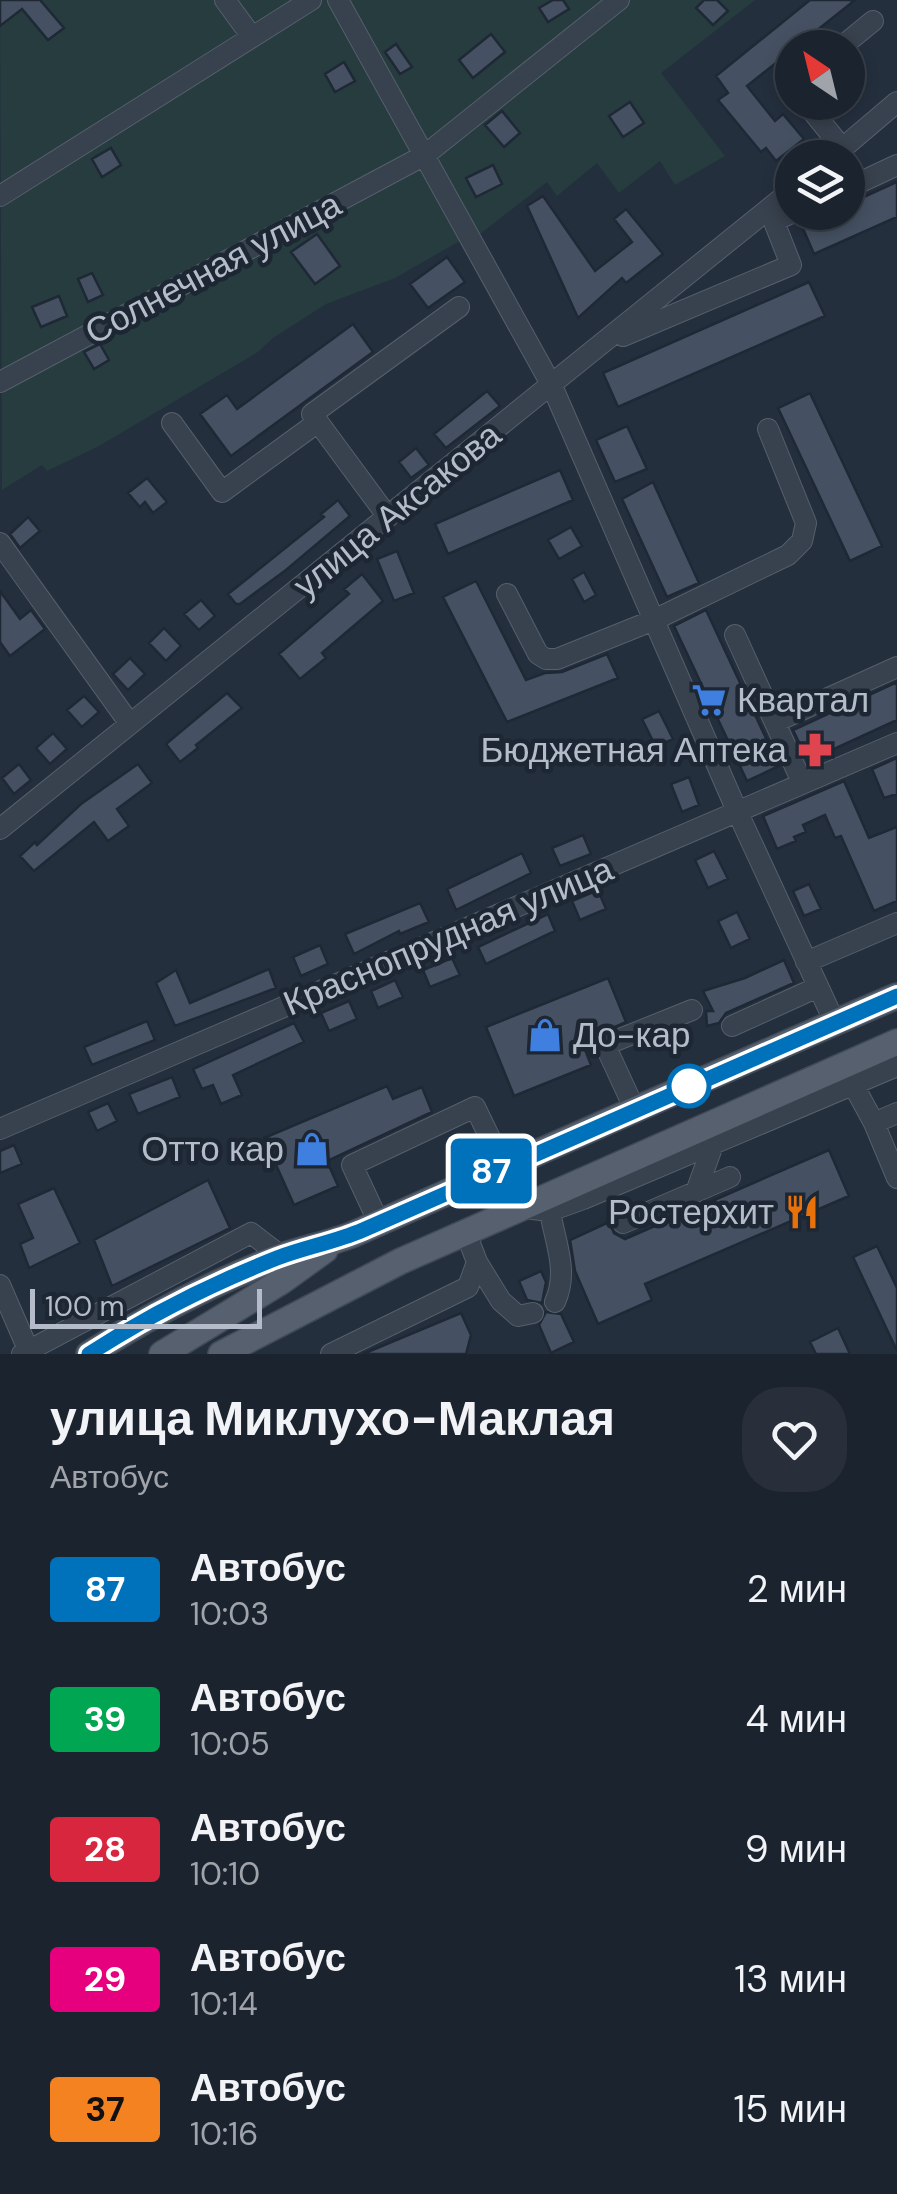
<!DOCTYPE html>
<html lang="ru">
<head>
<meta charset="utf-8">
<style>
  :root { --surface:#1b232e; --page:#282f3a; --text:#f1f3f6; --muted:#a0a4aa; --line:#39404a }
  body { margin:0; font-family:"DM Sans",sans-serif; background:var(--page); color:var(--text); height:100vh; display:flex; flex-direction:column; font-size:38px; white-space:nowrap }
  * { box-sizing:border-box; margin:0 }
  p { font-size:32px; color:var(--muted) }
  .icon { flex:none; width:55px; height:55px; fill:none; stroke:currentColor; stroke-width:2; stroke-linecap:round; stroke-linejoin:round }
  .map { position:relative; height:1354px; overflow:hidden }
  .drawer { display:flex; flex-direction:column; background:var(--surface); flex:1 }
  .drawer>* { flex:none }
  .badge { padding:0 20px; border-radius:8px; font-size:35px; line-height:65px }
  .needle { width:65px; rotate:325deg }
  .tools { position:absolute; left:775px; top:30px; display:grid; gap:20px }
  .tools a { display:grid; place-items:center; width:90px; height:90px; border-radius:50%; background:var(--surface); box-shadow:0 5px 15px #0003,0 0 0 2px var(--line); font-size:50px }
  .scale { position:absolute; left:30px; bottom:25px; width:232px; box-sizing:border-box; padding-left:10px; border:5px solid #b4bcc9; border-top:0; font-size:28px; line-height:35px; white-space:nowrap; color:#b4bcc9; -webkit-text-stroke:8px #1d2633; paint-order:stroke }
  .map>.badge { position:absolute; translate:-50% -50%; box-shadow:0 0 0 5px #fff }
  .round { display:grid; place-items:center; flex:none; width:105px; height:105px; border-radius:40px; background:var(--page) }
  .headline { display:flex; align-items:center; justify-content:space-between; height:170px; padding:0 50px }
  h1 { font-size:48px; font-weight:700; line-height:75px }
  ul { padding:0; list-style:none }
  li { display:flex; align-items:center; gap:30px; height:130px; padding:0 50px }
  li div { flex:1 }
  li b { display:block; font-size:38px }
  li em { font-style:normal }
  li .badge { min-width:110px; font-weight:700; text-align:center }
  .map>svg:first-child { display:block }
  .green { fill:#263c3f }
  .building { fill:#455162; stroke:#1f2835; stroke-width:2.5 }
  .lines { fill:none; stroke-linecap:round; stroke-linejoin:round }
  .minor-casing { stroke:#565f6c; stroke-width:22 }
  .major-casing { stroke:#414a57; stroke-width:28 }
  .minor { stroke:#38414e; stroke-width:20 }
  .major { stroke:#56606e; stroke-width:25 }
  .line-casing { stroke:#fff; stroke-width:22 }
  .line { stroke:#0072bc; stroke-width:15 }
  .stop-dot { fill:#fff; stroke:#0072bc; stroke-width:5 }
  .labels { text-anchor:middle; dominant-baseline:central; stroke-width:9; stroke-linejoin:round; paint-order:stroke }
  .street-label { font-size:35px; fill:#b4bcc9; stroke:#1d2633 }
  .poi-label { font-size:35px; fill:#b4bcc9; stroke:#1d2633; text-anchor:end }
</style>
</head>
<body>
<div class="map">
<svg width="897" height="1354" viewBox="0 0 897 1354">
  <rect width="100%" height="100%" fill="#242f3e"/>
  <!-- green -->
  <path class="green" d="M0 0H755L661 73 725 156 675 185 660 161 619 193 597 163 557 196 547 182 480 234 458 242 395 278 326 304 273 338 258 352 99 446 47 471 42 465 2 490Z"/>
  <!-- building -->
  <path class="building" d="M0 0H40L64 28 48 40 22 9 0 26Z
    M553 0H563L569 9 548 22 539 8Z
    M704 0H717L728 11 713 25 696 8Z
    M810 0H855L747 86 775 121 783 114 804 139 776 161 766 148 761 152 718 100 728 93 716 76Z
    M491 34 505 52 473 78 459 60Z
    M396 44 412 67 400 74 385 52Z
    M344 62 355 81 335 92 325 74Z
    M630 102 644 123 623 137 609 116Z
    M502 111 520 133 504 147 485 125Z
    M111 148 121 165 102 177 92 159Z
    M493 165 502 184 476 197 466 178Z
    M897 182V217L814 254 801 224 827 212H848V204Z
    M543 196 595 271 632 242 614 219 626 209 663 254 626 283 622 278 578 318 527 206Z
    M317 234 340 266 315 284 291 252Z
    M447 257 465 282 428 308 410 284Z
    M92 273 103 295 88 302 78 279Z
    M809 282 825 316 618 407 603 373Z
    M59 296 67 316 41 327 32 307Z
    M353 324 373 352 231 456 200 414 227 395 237 409Z
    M100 344 109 360 94 369 84 352Z
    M487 391 500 406 446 448 434 434Z
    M810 393 882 546 850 561 778 408Z
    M627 426 647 469 615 482 596 440Z
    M416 448 429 465 411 478 399 462Z
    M560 470 573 500 448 554 435 524Z
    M147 478 167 502 153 513 145 502 140 507 128 493Z
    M653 482 699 583 667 597 622 499Z
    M338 500 350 516 286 570 240 604H236L228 594 324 517 321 514Z
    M28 517 40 531 20 548 10 534Z
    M571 527 582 546 559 559 548 540Z
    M397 551 414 593 394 601 377 559Z
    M584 572 596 595 584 602 572 579Z
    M362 574 383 601 322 653 326 658 300 679 279 654 349 594 344 589Z
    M476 581 526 680 545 673 562 672 607 654 618 678 507 722 443 597Z
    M0 591 20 619 31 610 45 629 10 656 0 642Z
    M201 600 215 616 199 630 184 614Z
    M706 610 779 766 747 781 674 626Z
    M164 628 181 646 166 661 149 643Z
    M130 658 145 674 128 690 113 674Z
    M897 682V720L808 761 793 730Z
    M227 693 242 708 196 745 198 748 180 762 166 744Z
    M84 696 99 712 82 727 67 710Z
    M659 711 673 739 656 747 642 719Z
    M53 733 67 749 50 764 36 748Z
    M897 758V794L884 798 872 769Z
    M19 764 31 780 14 794 2 778Z
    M138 764 152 783 117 809 129 826 108 841 94 822 34 871 20 856 35 842 37 845 81 804Z
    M689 777 699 805 682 812 671 784Z
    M844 781 869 838 897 827V901L874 911 841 836 835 838 825 815 803 825 806 832 794 837 796 841 777 849 763 816Z
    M583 835 591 854 560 866 552 848Z
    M714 851 728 879 708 888 695 860Z
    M522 853 531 873 456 910 447 889Z
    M809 884 821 909 804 916 793 891Z
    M598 890 606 909 580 920 572 901Z
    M420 903 429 922 400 934 399 931 354 954 345 934Z
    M737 912 750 939 731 948 718 921Z
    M548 914 555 931 486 964 478 947Z
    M320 945 328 964 301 976 293 957Z
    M452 958 460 975 430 987 423 970Z
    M784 960 794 983 726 1013 719 1023 707 1026 706 1011H713L703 991 745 978Z
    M269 969 276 988 175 1026 156 983 176 970 190 1003Z
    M608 978 626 1022 582 1042 591 1065 514 1096 486 1027Z
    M395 980 403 997 378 1008 371 991Z
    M349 1001 357 1019 329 1031 321 1013Z
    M147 1021 155 1040 92 1065 84 1047Z
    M294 1023 304 1042 233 1075 242 1095 221 1104 213 1085 202 1089 193 1069Z
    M172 1077 180 1097 138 1114 129 1094Z
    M387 1086 393 1099 422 1087 432 1112 327 1161 338 1186 294 1205 264 1138Z
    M108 1103 117 1121 97 1131 88 1112Z
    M14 1145 22 1164 0 1173V1151Z
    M829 1150 849 1196 645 1284 652 1300 598 1324 575 1271 570 1240 609 1222 614 1233 625 1239Z
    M208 1180 230 1228 112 1286 94 1240Z
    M54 1188 80 1243 29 1268 20 1244 33 1238 18 1204Z
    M877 1246 897 1288V1351L853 1257Z
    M541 1271 546 1282 542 1303 527 1300 519 1281Z
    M546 1312 561 1314 574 1342 551 1353 539 1325Z
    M461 1313 471 1335 466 1354H363Z
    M838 1328 850 1354H816L810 1342Z"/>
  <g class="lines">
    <!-- minor casing -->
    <g class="minor-casing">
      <path id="minor" d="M225 0 252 37
        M338 0 552 386 737 811 835 1023
        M840 48 873 21
        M792 86V87
        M805 102 842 148
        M831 158 897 102
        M848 188 897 165
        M0 196 311 0
        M774 221 794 212
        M623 336 791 265 769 209
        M0 382 425 155 619 0
        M318 422 312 414 459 307
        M172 423 222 492 318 422 388 517
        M0 543 130 724
        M507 594 538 654 546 659H557L654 620 788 555 802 541 806 523 768 429
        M735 635 802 782
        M775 722 897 667
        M0 829 792 190
        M806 962 897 923
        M732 1026 818 987
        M849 1077 874 1123 897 1178
        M635 1110 605 1045 692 1010
        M874 1123 897 1113
        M0 1129 897 743
        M696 1192 714 1142
        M524 1208 550 1211 583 1199 897 1066
        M550 1211C555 1243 569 1271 555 1302
        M379 1223 352 1165 475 1107 503 1165
        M623 1223 730 1177
        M477 1262 501 1301 518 1316 533 1313
        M0 1285 30 1354
        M22 1354 251 1233 281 1256
        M331 1354 468 1287 477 1262 466 1233"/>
    </g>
    <!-- major casing -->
    <g class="major-casing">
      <path id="major" d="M89 1354C149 1316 211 1283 277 1258 303 1248 331 1244 356 1233 536 1153 716 1073 897 996
        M162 1354 282 1281 325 1250
        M221 1354 401 1261 897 1042"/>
    </g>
    <!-- minor -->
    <use href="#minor" class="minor"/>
    <!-- major -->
    <use href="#major" class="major"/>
  </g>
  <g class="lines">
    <!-- line casing -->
    <g class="line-casing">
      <path id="line" d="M89 1354C149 1315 211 1284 277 1258 306 1247 335 1242 363 1230 541 1151 719 1073 897 996"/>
    </g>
    <!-- line -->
    <use href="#line" class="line"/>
  </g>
  <!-- icons -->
  <defs>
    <g id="supermarket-bare" transform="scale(2.7)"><path d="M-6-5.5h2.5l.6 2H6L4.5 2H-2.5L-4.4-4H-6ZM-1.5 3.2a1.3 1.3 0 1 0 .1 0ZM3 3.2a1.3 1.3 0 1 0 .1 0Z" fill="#3f7fe0" stroke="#1d2633" stroke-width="2.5" paint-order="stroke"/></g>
    <g id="pharmacy-bare" transform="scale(2.7)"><path d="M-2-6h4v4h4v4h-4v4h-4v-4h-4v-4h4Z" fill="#e0444e" stroke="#1d2633" stroke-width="2.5" paint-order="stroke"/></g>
    <g id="shop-bare" transform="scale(2.7)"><path d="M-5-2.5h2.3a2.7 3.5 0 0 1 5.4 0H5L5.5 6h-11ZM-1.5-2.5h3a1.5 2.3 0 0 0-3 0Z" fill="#3f7fe0" stroke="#1d2633" stroke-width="2.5" paint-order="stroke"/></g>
    <g id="restaurant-bare" transform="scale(2.7)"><path d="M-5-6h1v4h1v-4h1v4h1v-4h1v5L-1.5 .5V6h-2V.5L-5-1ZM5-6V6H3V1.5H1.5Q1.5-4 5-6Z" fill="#e8710a" stroke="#1d2633" stroke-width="2.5" paint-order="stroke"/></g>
  </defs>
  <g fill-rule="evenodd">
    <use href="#supermarket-bare" x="709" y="700"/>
    <use href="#pharmacy-bare" x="815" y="750"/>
    <use href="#shop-bare" x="545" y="1035"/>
    <use href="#shop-bare" x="312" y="1149"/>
    <use href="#restaurant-bare" x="802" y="1212"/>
  </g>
  <!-- markers -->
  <circle class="stop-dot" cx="689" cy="1086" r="20"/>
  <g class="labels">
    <!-- street labels -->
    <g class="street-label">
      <text transform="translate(213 268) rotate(-28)">Солнечная улица</text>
      <text transform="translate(397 510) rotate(-39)">улица Аксакова</text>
      <text transform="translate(448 936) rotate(-23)">Краснопрудная улица</text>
    </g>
    <!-- poi labels -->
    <g class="poi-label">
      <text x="737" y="700" text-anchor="start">Квартал</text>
      <text x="787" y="750">Бюджетная Аптека</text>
      <text x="573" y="1035" text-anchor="start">До-кар</text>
      <text x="284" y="1149">Отто кар</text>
      <text x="774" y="1212">Ростерхит</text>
    </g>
  </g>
</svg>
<div class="tools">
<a><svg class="needle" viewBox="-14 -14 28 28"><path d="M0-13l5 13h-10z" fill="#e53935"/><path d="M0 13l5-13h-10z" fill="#a0a4aa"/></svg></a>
<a><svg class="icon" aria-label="layers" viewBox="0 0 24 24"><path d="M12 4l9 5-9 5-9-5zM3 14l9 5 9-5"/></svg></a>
</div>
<div class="scale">100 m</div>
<b class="badge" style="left:491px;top:1171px;background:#0072bc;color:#fff">87</b>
</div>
<section class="drawer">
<div class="headline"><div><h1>улица Миклухо-Маклая</h1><p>Автобус</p></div><a class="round"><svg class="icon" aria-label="heart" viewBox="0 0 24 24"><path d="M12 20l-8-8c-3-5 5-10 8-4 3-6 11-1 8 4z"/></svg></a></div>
<ul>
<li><span class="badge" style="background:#0072bc;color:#fff">87</span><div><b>Автобус</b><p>10:03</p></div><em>2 мин</em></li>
<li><span class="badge" style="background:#00a651;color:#fff">39</span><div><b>Автобус</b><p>10:05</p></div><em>4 мин</em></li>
<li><span class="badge" style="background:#d7263d;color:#fff">28</span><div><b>Автобус</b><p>10:10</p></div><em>9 мин</em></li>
<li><span class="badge" style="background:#e6007e;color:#fff">29</span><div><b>Автобус</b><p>10:14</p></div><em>13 мин</em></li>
<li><span class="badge" style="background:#f58220;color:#111">37</span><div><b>Автобус</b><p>10:16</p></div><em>15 мин</em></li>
</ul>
</section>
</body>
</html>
